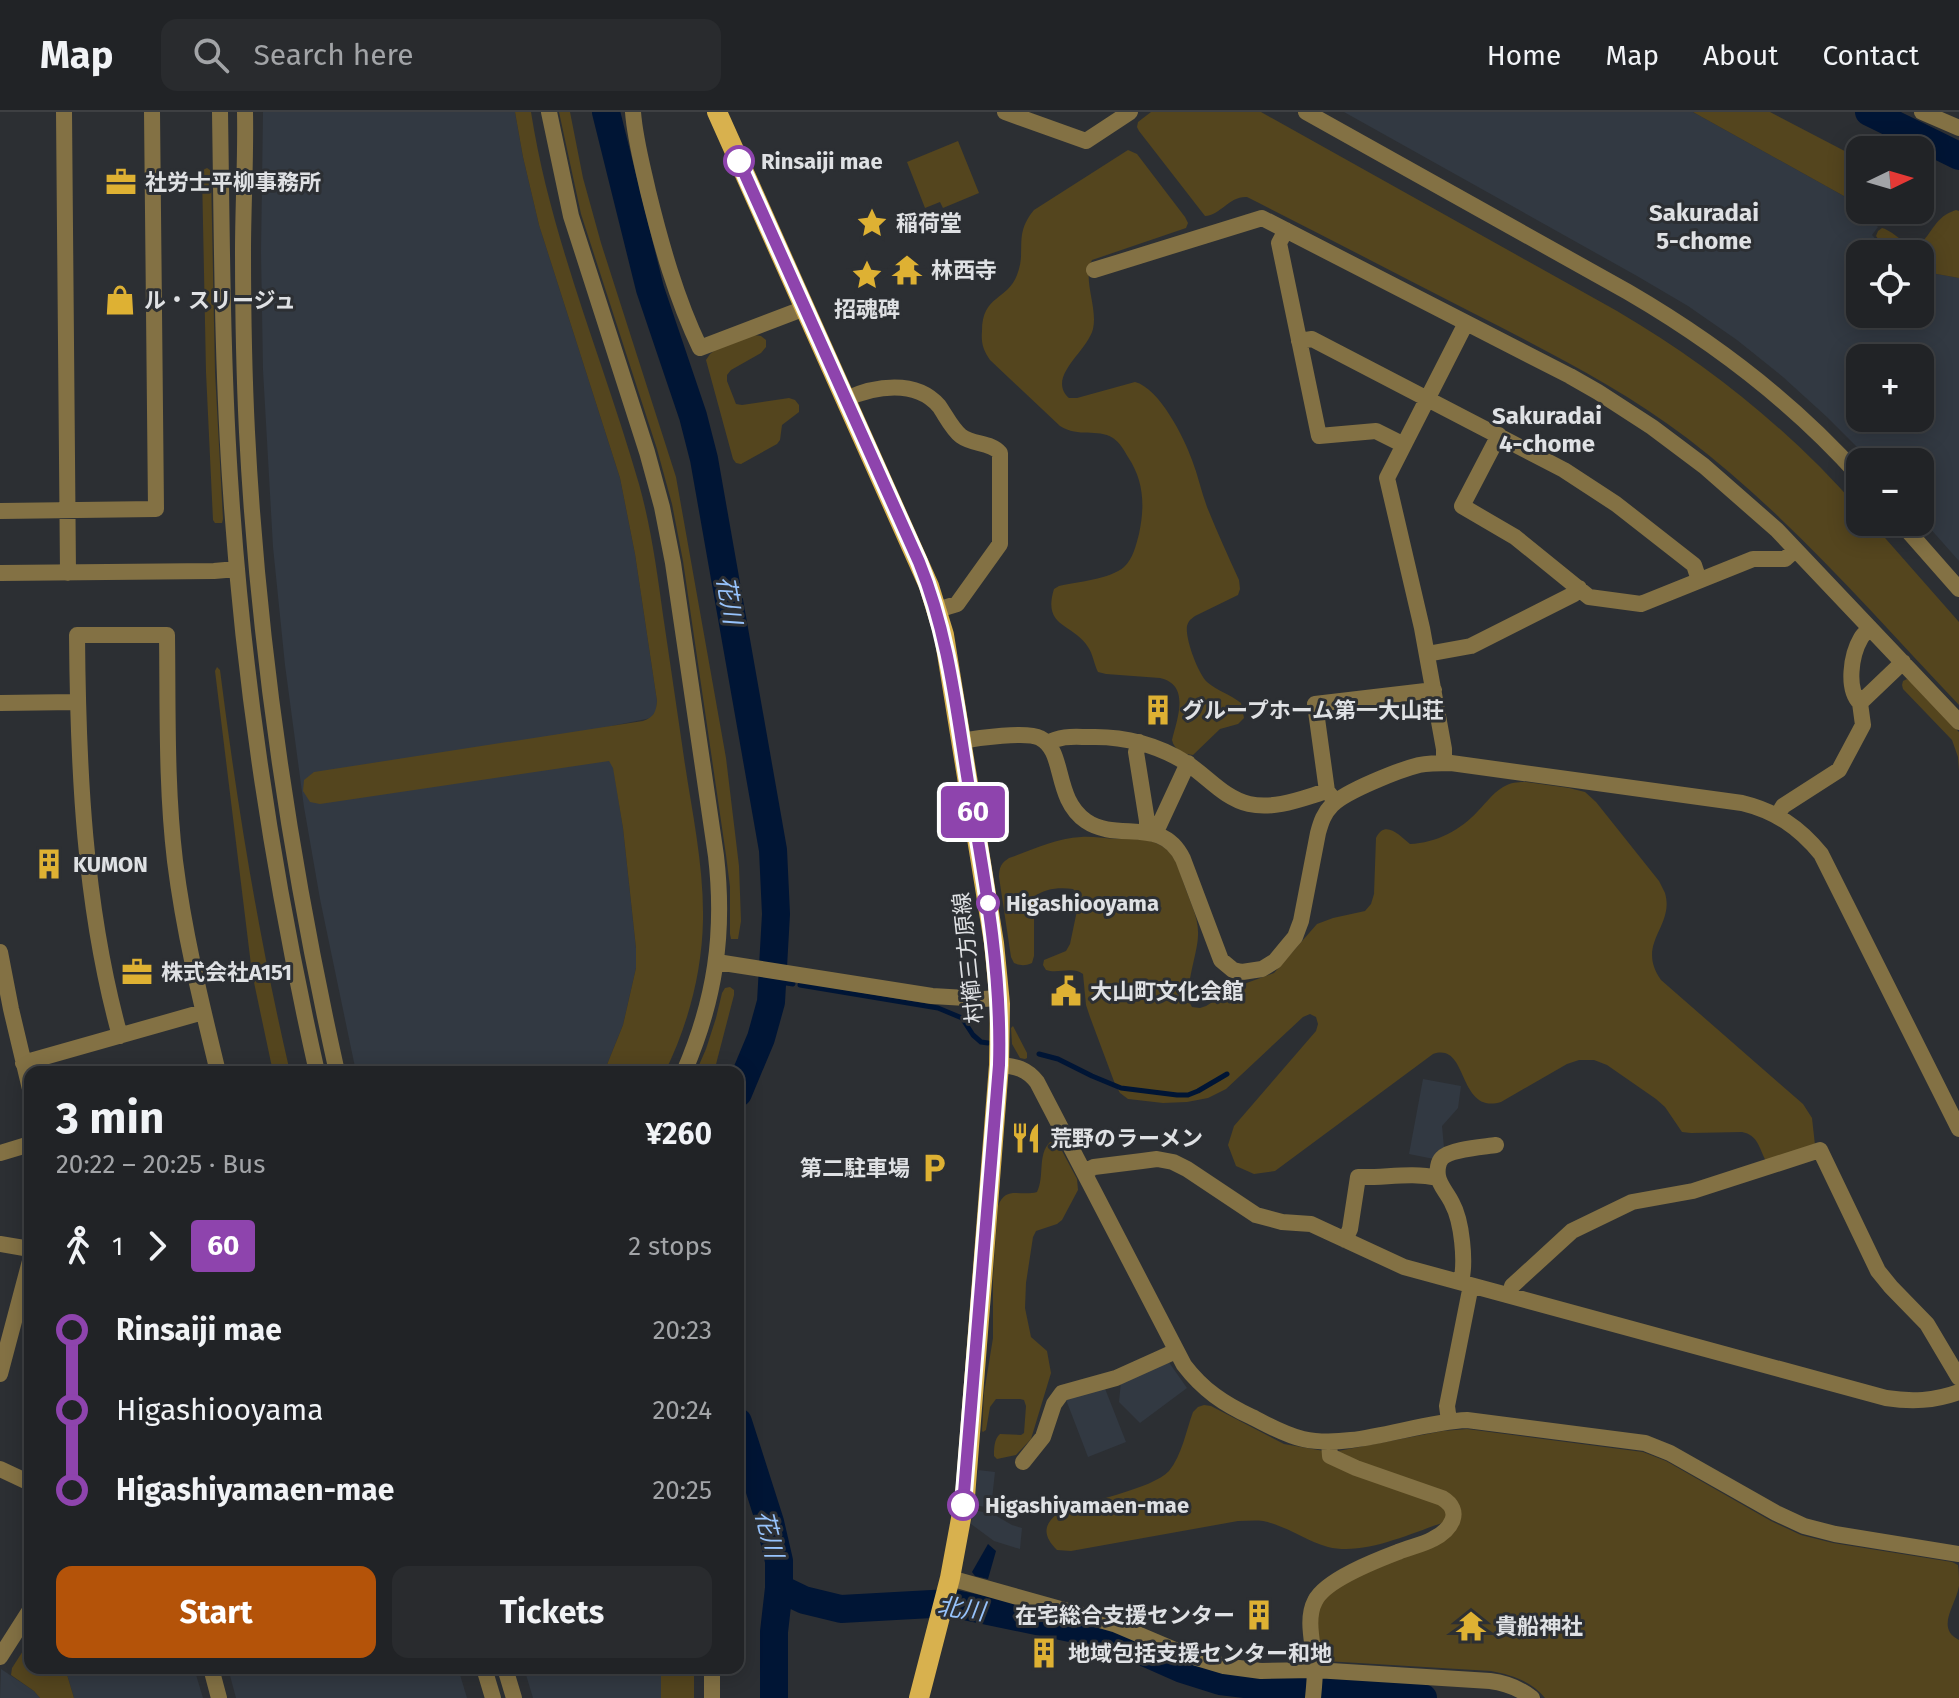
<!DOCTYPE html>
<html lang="en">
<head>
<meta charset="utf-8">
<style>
  :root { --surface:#212326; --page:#292b2e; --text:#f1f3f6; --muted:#a2a4a7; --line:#3e4043; --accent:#b45309 }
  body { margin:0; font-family:"Fira Sans","Noto Sans JP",sans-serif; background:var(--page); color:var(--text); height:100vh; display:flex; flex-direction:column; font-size:30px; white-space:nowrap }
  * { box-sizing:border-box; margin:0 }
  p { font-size:26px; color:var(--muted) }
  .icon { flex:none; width:44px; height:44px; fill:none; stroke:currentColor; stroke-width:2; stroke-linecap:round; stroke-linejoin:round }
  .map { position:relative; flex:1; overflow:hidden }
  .sheet { position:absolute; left:24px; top:954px; width:720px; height:608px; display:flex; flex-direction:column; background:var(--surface); border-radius:16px; box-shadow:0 4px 20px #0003,0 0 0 2px var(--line) }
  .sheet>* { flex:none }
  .badge { padding:0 16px; border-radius:6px; font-size:28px; line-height:52px }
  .needle { width:52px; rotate:85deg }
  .controls { position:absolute; left:1846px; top:24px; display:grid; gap:16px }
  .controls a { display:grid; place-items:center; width:88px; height:88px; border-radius:16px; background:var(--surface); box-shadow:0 4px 20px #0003,0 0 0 2px var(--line); font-size:40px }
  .map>.badge { position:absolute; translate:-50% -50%; box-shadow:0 0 0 4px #fff }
  .legs { display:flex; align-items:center; gap:12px; height:88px; padding:0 32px; font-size:26px }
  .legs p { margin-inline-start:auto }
  .head { display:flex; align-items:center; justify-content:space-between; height:136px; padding:0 32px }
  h1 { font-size:44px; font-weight:700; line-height:60px }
  .action { display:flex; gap:16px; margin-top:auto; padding:16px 32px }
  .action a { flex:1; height:92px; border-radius:16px; background:var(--accent); color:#fff; font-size:32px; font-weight:700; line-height:92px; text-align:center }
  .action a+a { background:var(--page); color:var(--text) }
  ul { padding:0 32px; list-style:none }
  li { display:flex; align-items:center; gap:28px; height:80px; font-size:30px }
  li i { display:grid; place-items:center; width:12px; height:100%; margin:0 10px; background:currentColor }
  li i::after { content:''; width:20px; height:20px; margin:-10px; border:6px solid; border-radius:50%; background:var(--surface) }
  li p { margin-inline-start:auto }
  li:first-child i { background:linear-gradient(#0000 50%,currentColor 0) }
  li:last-child i { background:linear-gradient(currentColor 50%,#0000 0) }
  header { display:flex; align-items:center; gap:48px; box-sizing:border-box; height:112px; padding:0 40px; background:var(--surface); border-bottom:2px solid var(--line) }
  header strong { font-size:38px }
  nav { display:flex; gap:44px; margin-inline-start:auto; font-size:28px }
  .search { width:560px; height:72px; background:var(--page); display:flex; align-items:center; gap:20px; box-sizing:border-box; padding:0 28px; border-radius:16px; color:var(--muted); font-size:30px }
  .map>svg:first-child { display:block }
  .built { fill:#323942; fill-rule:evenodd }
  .green { fill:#54451e }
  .water { fill:#001535 }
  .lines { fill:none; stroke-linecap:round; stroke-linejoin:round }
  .stream { stroke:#001535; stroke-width:5 }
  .river { stroke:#001535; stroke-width:28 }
  .minor { stroke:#837144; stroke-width:16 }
  .major { stroke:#d8b14e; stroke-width:20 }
  .line-1-casing { stroke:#fff; stroke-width:18 }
  .line-1 { stroke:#8e44ad; stroke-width:12 }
  .stop-1-dot { fill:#fff; stroke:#8e44ad; stroke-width:4 }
  .labels { text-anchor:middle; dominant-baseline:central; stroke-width:6; stroke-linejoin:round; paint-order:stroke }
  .stop-label { font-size:22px; font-weight:bold; fill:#dfe1e4; stroke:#2c2f33; text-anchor:start }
  .poi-label { font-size:22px; font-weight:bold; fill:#dfe1e4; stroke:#2c2f33; text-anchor:start }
  .street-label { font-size:22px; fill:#dfe1e4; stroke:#2c2f33 }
  .neighbourhood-label { font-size:24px; font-weight:bold; fill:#dfe1e4; stroke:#2c2f33 }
  .water-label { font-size:24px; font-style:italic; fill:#97c3fc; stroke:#2c2f33 }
</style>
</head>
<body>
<header>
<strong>Map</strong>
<div class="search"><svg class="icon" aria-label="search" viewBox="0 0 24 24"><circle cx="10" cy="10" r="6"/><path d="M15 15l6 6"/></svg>Search here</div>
<nav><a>Home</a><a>Map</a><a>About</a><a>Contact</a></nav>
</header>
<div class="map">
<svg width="1959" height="1586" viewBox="0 0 1959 1586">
  <rect width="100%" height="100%" fill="#2c2f33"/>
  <!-- built -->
  <path class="built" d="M263 0H515L523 45 539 113 620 366 635 442 657 589 656 599 651 606 607 615 623 716 636 836V856L623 913 604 960H356L320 787 304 695 285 553 273 435 263 258 261 140Z
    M1344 0H1693L1860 93V98L1871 99 1867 105 1878 115 1872 123 1889 142H1860V202H1920V159L1959 166V449L1920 405V350H1872L1827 305 1783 265 1737 228 1688 194 1637 164ZM1860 246H1920V306H1860Z
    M1423 967 1461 974 1458 996 1442 1014 1444 1036 1434 1047 1409 1042Z
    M1168 1249 1187 1276 1140 1311 1119 1290 1121 1269Z
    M1104 1274 1126 1330 1088 1345 1065 1285Z
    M978 1358 995 1360 991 1396 974 1393Z
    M973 1398 993 1402 1012 1413 1022 1416 1020 1437 994 1429 971 1412Z
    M65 1556H194L203 1586H74Z
    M228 1556H458L467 1586H236Z
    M524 1556H661V1586H533Z
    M1 1557 34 1579 40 1586H0Z"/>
  <!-- green -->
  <path class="green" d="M515 0H531C551 128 603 247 639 372 651 415 657 459 663 503 670 550 677 598 684 646 692 700 704 754 703 808 702 861 688 913 665 960H604L623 913 636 856V836L623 716 613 656 609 649 320 692 310 690 303 679 304 668 314 660 643 609C654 605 656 600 657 589L635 442 620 366 539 113 523 45Z
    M559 0H570L583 66 601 131 676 365 726 646 739 754 741 809 738 827H731L730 822V775L726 743 683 449 672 392 657 337 581 102Z
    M1151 0H1261L1617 199C1709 253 1790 318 1860 398V410H1871L1959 510V593C1872 501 1788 403 1687 326 1621 276 1547 239 1473 201 1397 162 1322 123 1247 85 1229 84 1221 103 1205 104L1139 19 1137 15 1138 10Z
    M1693 0H1770L1860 47V93Z
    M958 29 979 81 943 96 940 90 925 96 907 50Z
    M1128 38 1137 42 1185 105 1188 111 1186 116 1092 148C1082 167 1098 195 1093 217 1087 240 1046 265 1069 286H1077L1135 270C1159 276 1184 325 1192 348 1198 363 1201 379 1207 395 1217 420 1228 444 1239 468L1240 477 1238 483 1195 504C1190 508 1189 508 1187 514 1185 527 1198 561 1207 570 1217 579 1230 582 1241 591L1244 606 1238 612 1220 617 1193 643C1184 642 1174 638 1172 628 1177 607 1191 573 1160 566L1106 562 1098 560C1094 552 1093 542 1088 535 1073 511 1042 516 1054 477L1059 474C1076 470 1111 467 1124 455 1133 447 1136 433 1139 422 1145 394 1144 369 1128 345 1124 338 1120 331 1113 326 1097 316 1079 326 1060 314L990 248C983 238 981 231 982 219 982 183 1008 188 1017 163 1027 138 1013 123 1034 98Z
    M207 56 210 58 211 61 215 260 223 407 222 411H215L213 408 206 260 202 61 203 58Z
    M1956 98 1959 99V166L1920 159V142H1889L1876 124 1878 119 1882 116C1896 120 1903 134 1918 134 1934 120 1934 105 1956 98Z
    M754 223 761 224 766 228V235L761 241 731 258 727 263V269L736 292 742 293 789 286 795 288 799 293V300L782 313 780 328 777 332 741 352 736 351 733 347 706 248 710 242 715 238Z
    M217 555 220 558C237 693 259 827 290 960H273L252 861 215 559Z
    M1907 567 1910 569 1959 620V659L1958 645 1952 628 1903 577 1902 573 1903 569Z
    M1526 670 1569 676 1585 680 1596 690 1659 769C1661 773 1663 777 1665 781 1675 815 1635 831 1661 868L1803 992 1812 1006 1815 1033 1766 1049C1759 1036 1758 1023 1742 1020L1691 1021 1682 1020 1665 995 1656 987 1607 953 1594 948H1579L1567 952 1501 990C1457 1003 1469 929 1433 942L1275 1059 1254 1062 1236 1054 1228 1033 1234 1014 1316 919 1318 912 1316 905 1310 902 1303 905 1226 977 1208 986 1187 990 1163 991 1137 988 1128 987 1120 981 1115 972 1090 905 1086 893 1083 862C1073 854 1058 862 1046 858L1043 853 1044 848 1066 839 1070 832 1079 789 1078 782 1073 777C1061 775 1044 776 1034 785V844L1032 851C1025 854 1021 854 1014 851L1011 845 999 765C999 756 1001 751 1009 746 1032 738 1056 726 1081 725 1093 724 1105 727 1118 727 1136 727 1156 725 1170 741 1178 750 1181 764 1185 775 1190 790 1199 806 1198 823 1198 842 1182 880 1192 895L1200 896 1206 894 1241 873 1274 861 1317 812 1333 806 1365 799 1371 792 1374 782 1376 726C1385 707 1400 724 1410 732 1436 731 1461 718 1478 699 1487 690 1495 678 1507 673 1513 670 1520 670 1526 670Z
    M730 875 734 878V883L714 960H696L706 937 716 906 722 881 725 876Z
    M1013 914 1027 941V946L1025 947 1020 946 1012 932 1011 916Z
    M1050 1030 1056 1031 1060 1035 1077 1067 1078 1078 1062 1108 1057 1112 1036 1119 1033 1125 1026 1171 1025 1196 1031 1225 1047 1239 1051 1261 1031 1327 1016 1343 997 1347 994 1344C994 1337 994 1327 1000 1322L1021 1323 1024 1321 1026 1294 1024 1288 1020 1287H996L990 1295 986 1318 983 1320 982 1319 984 1281 993 1226V1166L998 1094C1006 1073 1020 1085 1037 1080 1045 1064 1037 1043 1050 1030Z
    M1204 1293 1211 1294 1284 1332 1324 1339 1440 1390 1449 1399 1445 1410C1411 1421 1364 1444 1328 1435 1306 1429 1287 1414 1263 1409 1255 1408 1246 1409 1238 1409L1071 1439 1057 1438C1044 1425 1042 1414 1057 1402 1083 1390 1153 1377 1169 1359 1182 1343 1186 1319 1193 1300L1198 1295Z
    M1467 1317 1643 1340 1666 1349 1771 1409 1801 1423 1833 1431 1952 1450 1958 1453C1959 1459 1959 1467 1959 1474 1956 1493 1935 1516 1959 1528V1586H1545C1531 1569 1512 1563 1491 1559L1325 1549 1319 1544 1315 1509 1320 1488 1336 1474 1427 1435 1458 1397 1357 1352 1338 1339 1443 1319Z
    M30 1528V1556H65L74 1586H40L34 1579 11 1563 12 1556Z
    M661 1556H694V1586H661Z"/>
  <!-- water -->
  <path class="water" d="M988 1432 996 1439 988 1467 975 1464 972 1460Z"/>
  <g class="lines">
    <!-- stream -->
    <path class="stream" d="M773 869 793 872
      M800 873 938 896 962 906 973 923 981 930 988 931
      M1039 942 1058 947 1092 964 1121 976 1177 983H1188L1198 979 1227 962"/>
    <!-- river -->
    <path class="river" d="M606 0 650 177 693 304 704 347 773 738 776 802 771 890 761 926 738 981
      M1869 0 1959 44
      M738 1310 770 1410 779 1449V1476L774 1520V1586
      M779 1476 804 1488 841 1497 950 1491 1085 1519 1121 1530 1182 1557 1220 1569 1261 1574 1423 1586"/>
    <!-- minor -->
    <path class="minor" d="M64 0 68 461
      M220 0C222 127 222 254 231 381 244 576 274 769 317 960
      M245 0C246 46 243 93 243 139 243 199 244 260 247 320 258 536 290 749 337 960
      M549 0 571 104 647 340 662 395 673 451 716 744C725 822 715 888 684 960
      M633 0C635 27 642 52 648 79 661 132 676 186 700 236L805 196
      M1005 0 1086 29 1130 0
      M1306 0 1628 180C1714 230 1794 291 1860 365
      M1922 0 1959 16
      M1286 118 1279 131 1319 324 1376 319 1404 333
      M1094 158 1262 106 1570 264 1598 280 1652 315 1704 354 1777 418 1959 610
      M1299 229 1312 227 1564 358 1616 392 1694 453 1699 468
      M846 287C874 274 916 267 939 294 946 304 952 317 961 324 973 333 991 330 1000 341V432L957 492 937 498
      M1499 323 1462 394 1515 425 1589 485 1641 492 1753 447H1785L1795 438
      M0 399 156 397 152 0
      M1900 410 1959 477
      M0 461 214 459 237 457
      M1427 542 1471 534 1574 482 1579 476
      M0 591 77 590
      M1860 591C1846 577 1851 543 1861 526 1862 524 1868 518 1870 516
      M961 629C978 626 1027 619 1040 626 1066 639 1053 686 1086 709 1118 731 1162 703 1183 747L1221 848 1233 858 1242 860 1262 857 1275 849 1289 832 1295 825 1301 809 1318 721C1321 710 1324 701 1332 693 1346 679 1399 658 1419 653 1429 651 1440 651 1451 651L1742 691C1775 699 1799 715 1821 742L1959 1017
      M1139 630 1136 640 1147 709V719
      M1048 631C1061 623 1075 625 1090 625 1124 624 1159 633 1188 652 1209 666 1224 686 1249 692 1275 698 1303 686 1327 679
      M1444 651V637L1422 516 1387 366 1466 211
      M1332 685 1327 679 1315 592 1434 578
      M1777 704 1783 694 1839 658 1863 613 1860 591 1903 550
      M1155 722 1188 651
      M0 840 11 897 30 977
      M717 850 932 884 983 887 999 886
      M120 924C84 794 78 657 77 523H167C168 598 166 674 175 749 184 821 201 890 218 960
      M23 951 203 900
      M999 953C1016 954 1027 957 1037 970L1184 1253C1203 1278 1224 1292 1252 1305 1268 1313 1285 1323 1303 1327 1352 1338 1416 1310 1467 1308L1645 1331 1670 1341 1776 1401 1804 1414 1835 1422 1959 1442
      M0 1041 30 1032
      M1084 1060 1094 1055 1142 1049 1157 1047 1173 1050 1187 1057 1256 1103 1282 1110 1311 1112 1404 1155 1886 1286C1912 1290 1934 1289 1959 1280
      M1345 1128 1350 1117 1358 1065C1385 1066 1411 1060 1438 1066
      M0 1132 30 1137
      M1461 1170C1466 1150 1462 1109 1452 1091 1448 1082 1439 1073 1438 1064 1437 1058 1438 1050 1442 1046 1450 1037 1483 1035 1496 1033
      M1510 1183 1512 1174 1572 1119 1632 1090 1693 1079 1820 1038 1878 1159 1891 1175 1927 1212 1959 1266
      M0 1262 30 1149
      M1449 1309 1447 1294 1471 1173
      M1023 1350 1043 1325 1054 1292 1062 1281 1116 1266 1176 1239
      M0 1357 30 1371
      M950 1466 1114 1512 1187 1543 1224 1554 1261 1559 1315 1558 1490 1569C1507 1571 1519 1576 1532 1586
      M0 1545 30 1498
      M211 1556 219 1586
      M484 1556 493 1586
      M505 1556 514 1586
      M712 1586V1556
      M1313 1586C1314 1576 1315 1565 1315 1555 1314 1534 1305 1508 1315 1489 1325 1468 1377 1448 1398 1440 1410 1435 1422 1433 1433 1427 1451 1418 1464 1399 1442 1386L1356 1356 1330 1344 1329 1330"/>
    <!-- major -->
    <path class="major" d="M717 0 929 474 944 523 948 548 994 831 1000 892 999 953 965 1385 950 1466 919 1586"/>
  </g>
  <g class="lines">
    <!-- line-1 casing -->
    <g class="line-1-casing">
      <path id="line-1" d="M739 49 919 450C948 521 956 595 968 670 984 764 1002 857 999 953L963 1393"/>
    </g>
    <!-- line-1 -->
    <use href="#line-1" class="line-1"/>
  </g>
  <!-- icons -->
  <defs>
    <g id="office-bare" transform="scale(2.4)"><path d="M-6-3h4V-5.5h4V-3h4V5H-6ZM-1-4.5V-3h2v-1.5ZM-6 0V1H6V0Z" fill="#deb133" stroke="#2c2f33" stroke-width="2.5" paint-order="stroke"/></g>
    <g id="sight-bare" transform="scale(2.4)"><path d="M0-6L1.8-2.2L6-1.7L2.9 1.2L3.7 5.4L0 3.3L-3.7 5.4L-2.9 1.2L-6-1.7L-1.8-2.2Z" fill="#deb133" stroke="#2c2f33" stroke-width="2.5" paint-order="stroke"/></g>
    <g id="temple-bare" transform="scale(2.4)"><path d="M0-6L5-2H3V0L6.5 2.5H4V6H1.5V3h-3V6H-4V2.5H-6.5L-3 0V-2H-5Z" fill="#deb133" stroke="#2c2f33" stroke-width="2.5" paint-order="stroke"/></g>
    <g id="shop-bare" transform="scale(2.4)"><path d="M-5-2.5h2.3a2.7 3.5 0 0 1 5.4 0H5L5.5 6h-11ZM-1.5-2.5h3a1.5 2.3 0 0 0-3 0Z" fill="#deb133" stroke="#2c2f33" stroke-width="2.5" paint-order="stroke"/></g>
    <g id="building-bare" transform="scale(2.4)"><path d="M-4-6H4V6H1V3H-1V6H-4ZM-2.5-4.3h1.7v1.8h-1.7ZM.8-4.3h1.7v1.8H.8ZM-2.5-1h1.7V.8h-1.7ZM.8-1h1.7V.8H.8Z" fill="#deb133" stroke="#2c2f33" stroke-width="2.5" paint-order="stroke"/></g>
    <g id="civic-bare" transform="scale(2.4)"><path d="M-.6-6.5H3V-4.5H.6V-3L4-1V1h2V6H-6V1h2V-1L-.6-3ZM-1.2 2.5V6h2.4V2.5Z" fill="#deb133" stroke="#2c2f33" stroke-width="2.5" paint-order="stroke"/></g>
    <g id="restaurant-bare" transform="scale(2.4)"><path d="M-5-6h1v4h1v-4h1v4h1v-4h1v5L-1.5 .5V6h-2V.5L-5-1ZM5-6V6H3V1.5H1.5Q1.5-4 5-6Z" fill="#deb133" stroke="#2c2f33" stroke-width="2.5" paint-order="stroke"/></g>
    <g id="parking-bare" transform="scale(2.4)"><path d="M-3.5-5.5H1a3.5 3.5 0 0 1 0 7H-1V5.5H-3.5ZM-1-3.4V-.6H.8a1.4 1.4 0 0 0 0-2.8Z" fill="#deb133" stroke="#2c2f33" stroke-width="2.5" paint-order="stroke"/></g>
  </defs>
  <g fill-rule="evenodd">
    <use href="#office-bare" x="121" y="70"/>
    <use href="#sight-bare" x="872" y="111"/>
    <use href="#temple-bare" x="907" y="158"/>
    <use href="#sight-bare" x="867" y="163"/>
    <use href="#shop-bare" x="120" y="188"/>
    <use href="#building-bare" x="1158" y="598"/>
    <use href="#building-bare" x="49" y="752"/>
    <use href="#office-bare" x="137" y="860"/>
    <use href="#civic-bare" x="1066" y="879"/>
    <use href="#restaurant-bare" x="1026" y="1026"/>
    <use href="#parking-bare" x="934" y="1056"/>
    <use href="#building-bare" x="1259" y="1503"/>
    <use href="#temple-bare" x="1471" y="1514"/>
    <use href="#building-bare" x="1044" y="1541"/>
  </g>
  <!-- markers -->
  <g class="stop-1-dot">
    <circle cx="739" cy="49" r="14"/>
    <circle cx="988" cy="791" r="10"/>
    <circle cx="963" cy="1393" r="14"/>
  </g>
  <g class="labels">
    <!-- stop labels -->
    <g class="stop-label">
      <text x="761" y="49">Rinsaiji mae</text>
      <text x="1006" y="791">Higashiooyama</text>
      <text x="985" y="1393">Higashiyamaen-mae</text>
    </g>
    <!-- poi labels -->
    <g class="poi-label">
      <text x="145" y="70">社労士平柳事務所</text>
      <text x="896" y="111">稲荷堂</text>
      <text x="931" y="158">林西寺</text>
      <text x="144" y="188">ル・スリージュ</text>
      <text x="867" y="197" text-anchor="middle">招魂碑</text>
      <text x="1182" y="598">グループホーム第一大山荘</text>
      <text x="73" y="752">KUMON</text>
      <text x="161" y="860">株式会社A151</text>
      <text x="1090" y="879">大山町文化会館</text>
      <text x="1050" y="1026">荒野のラーメン</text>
      <text x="910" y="1056" text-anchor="end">第二駐車場</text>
      <text x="1235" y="1503" text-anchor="end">在宅総合支援センター</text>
      <text x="1495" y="1514">貴船神社</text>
      <text x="1068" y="1541">地域包括支援センター和地</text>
    </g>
    <!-- street labels -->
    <g class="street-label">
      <text transform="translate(968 846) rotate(-96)">村櫛三方原線</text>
    </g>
    <!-- neighbourhood labels -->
    <g class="neighbourhood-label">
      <text x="1704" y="101">Sakuradai<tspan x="1704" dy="28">5-chome</tspan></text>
      <text x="1547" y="304">Sakuradai<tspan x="1547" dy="28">4-chome</tspan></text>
    </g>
    <!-- water labels -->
    <g class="water-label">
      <text transform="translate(729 488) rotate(80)">花川</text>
      <text transform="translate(769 1422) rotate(76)">花川</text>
      <text transform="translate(961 1497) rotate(7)">北川</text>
    </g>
  </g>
</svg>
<div class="controls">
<a><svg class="needle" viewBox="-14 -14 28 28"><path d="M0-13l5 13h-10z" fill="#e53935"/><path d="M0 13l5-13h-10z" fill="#a2a4a7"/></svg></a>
<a><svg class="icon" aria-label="locate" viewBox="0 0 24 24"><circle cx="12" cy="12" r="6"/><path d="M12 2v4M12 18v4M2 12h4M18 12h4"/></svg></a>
<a>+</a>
<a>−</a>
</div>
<b class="badge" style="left:973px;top:700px;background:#8e44ad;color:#fff">60</b>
<section class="sheet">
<div class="head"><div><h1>3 min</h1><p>20:22 – 20:25 · Bus</p></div><b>¥260</b></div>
<div class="legs"><svg class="icon" aria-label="walk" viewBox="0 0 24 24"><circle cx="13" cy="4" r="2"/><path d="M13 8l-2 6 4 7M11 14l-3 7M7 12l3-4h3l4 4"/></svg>1<svg class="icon" aria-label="forward" viewBox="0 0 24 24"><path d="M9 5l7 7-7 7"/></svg><b class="badge" style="background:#8e44ad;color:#fff">60</b><p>2 stops</p></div>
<ul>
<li><i style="color:#8e44ad"></i><b>Rinsaiji mae</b><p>20:23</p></li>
<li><i style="color:#8e44ad"></i><span>Higashiooyama</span><p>20:24</p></li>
<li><i style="color:#8e44ad"></i><b>Higashiyamaen-mae</b><p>20:25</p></li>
</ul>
<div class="action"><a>Start</a><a>Tickets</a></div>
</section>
</div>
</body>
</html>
